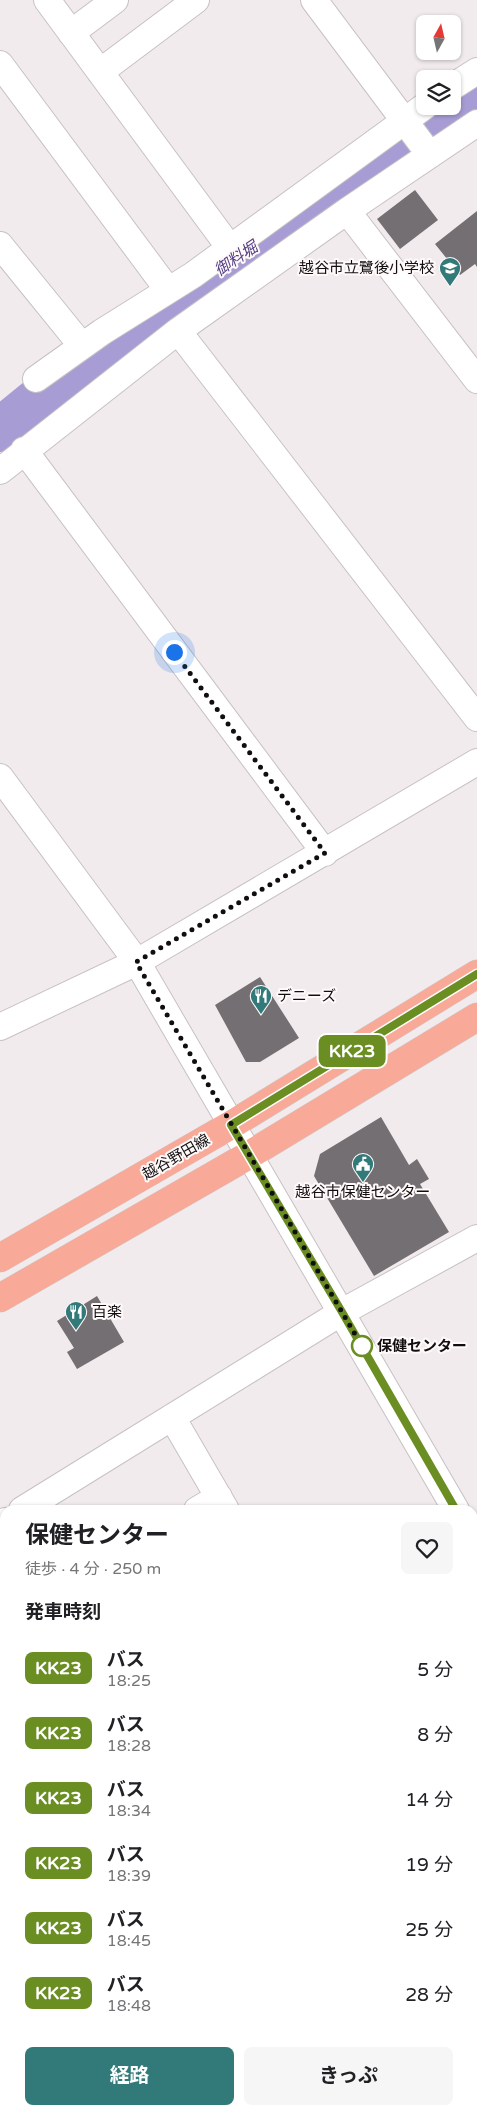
<!DOCTYPE html>
<html lang="ja">
<head>
<meta charset="utf-8">
<style>
  :root { --surface:#fff; --page:#f6f6f6; --text:#202124; --muted:#757577; --accent:#317a79 }
  body { margin:0; font-family:"Varela Round","Noto Sans JP",sans-serif; background:var(--page); color:var(--text); height:100vh; display:flex; flex-direction:column; font-size:19px; white-space:nowrap }
  * { box-sizing:border-box; margin:0 }
  p { font-size:16px; color:var(--muted) }
  .icon { flex:none; width:28px; height:28px; fill:none; stroke:currentColor; stroke-width:2; stroke-linecap:round; stroke-linejoin:round }
  .map { position:relative; flex:1; overflow:hidden }
  .drawer { position:absolute; left:0px; top:1505px; width:478px; height:610px; display:flex; flex-direction:column; background:var(--surface); border-radius:15px 15px 0 0; box-shadow:0 1px 4px #0004 }
  .drawer>* { flex:none }
  .badge { padding:0 10px; border-radius:8px; font-size:18px; line-height:32px }
  .needle { width:32px; rotate:8deg }
  .buttons { position:absolute; left:416px; top:15px; display:grid; gap:10px }
  .buttons a { display:grid; place-items:center; width:45px; height:45px; border-radius:8px; background:var(--surface); box-shadow:0 1px 4px #0004; font-size:25px }
  .you { position:absolute; width:25px; height:25px; margin:-12px; border:4px solid #fff; border-radius:50%; background:#1a73e8; box-shadow:0 0 0 8px #1a73e833 }
  .map>.badge { position:absolute; translate:-50% -50%; box-shadow:0 0 0 2px #fff }
  h2 { padding:0 25px; font-size:19px; line-height:45px }
  .round { display:grid; place-items:center; flex:none; width:52px; height:52px; border-radius:8px; background:var(--page) }
  .headline { display:flex; align-items:center; justify-content:space-between; height:85px; padding:0 25px }
  h1 { font-size:24px; font-weight:700; line-height:38px }
  .action { display:flex; gap:10px; margin-top:auto; padding:10px 25px }
  .action a { flex:1; height:58px; border-radius:8px; background:var(--accent); color:#fff; font-size:20px; font-weight:700; line-height:58px; text-align:center }
  .action a+a { background:var(--page); color:var(--text) }
  ul { padding:0; list-style:none }
  li { display:flex; align-items:center; gap:15px; height:65px; padding:0 25px }
  li div { flex:1 }
  li b { display:block; font-size:19px }
  li em { font-style:normal }
  li .badge { min-width:55px; font-weight:700; text-align:center }
  .map>svg:first-child { display:block }
  .lines { fill:none; stroke-linecap:round; stroke-linejoin:round }
  .river { stroke:#a79cd3; stroke-width:44 }
  .building { fill:#736f73 }
  .minor-casing { stroke:#c8c1c3; stroke-width:28 }
  .major-casing { stroke:#cbcaca; stroke-width:29 }
  .minor { stroke:#fff; stroke-width:26 }
  .major { stroke:#f9a998; stroke-width:28 }
  .line-casing { stroke:#fff; stroke-width:11 }
  .line { stroke:#6b8e23; stroke-width:8 }
  .walk { stroke:#110e0f; stroke-width:5; stroke-dasharray:0 9 }
  .stop-dot { fill:#fff; stroke:#6b8e23; stroke-width:2.5 }
  .labels { text-anchor:middle; dominant-baseline:central; stroke-width:4; stroke-linejoin:round; paint-order:stroke }
  .poi-label { font-size:15px; fill:#110e0f; stroke:#fff9fa; text-anchor:start }
  .street-label { font-size:15px; fill:#110e0f; stroke:#fff9fa }
  .stop-label { font-size:15px; font-weight:bold; fill:#110e0f; stroke:#fff9fa; text-anchor:start }
  .water-label { font-size:16px; font-style:italic; fill:#524084; stroke:#fff9fa }
</style>
</head>
<body>
<div class="map">
<svg width="477" height="2115" viewBox="0 0 477 2115">
  <rect width="100%" height="100%" fill="#f2ebed"/>
  <g class="lines">
    <!-- river -->
    <path class="river" d="M0 430 71 372 477 95"/>
  </g>
  <!-- building -->
  <path class="building" d="M415 190 438 220 400 249 377 219Z
    M477 211V267L475 264 460 275 435 244Z
    M260 977 299 1038 260 1062H246L215 1005Z
    M381 1117 409 1165 417 1159 429 1179 420 1184 449 1232 374 1276 314 1176 320 1154Z
    M97 1296 124 1342 77 1369 67 1352 74 1348 57 1321Z"/>
  <g class="lines">
    <!-- minor casing -->
    <g class="minor-casing">
      <path id="minor" d="M47 0 230 248
        M314 0 430 155
        M71 33 115 0
        M0 64 168 290
        M100 72 196 0
        M452 87 477 71
        M347 211 477 380
        M0 245 82 346
        M178 331 477 718
        M36 379 102 332 193 275 425 106
        M24 450 325 853
        M0 471 178 331 347 211 477 123
        M0 777 137 962 456 1510
        M0 1027 137 962 477 762
        M172 1417 226 1510
        M22 1510 342 1312 477 1238
        M197 1510 219 1497
        M0 1524 5 1521
        M472 1539 477 1547
        M0 1694 5 1690
        M0 1790 5 1796
        M472 1825 477 1822
        M0 1926 5 1931
        M472 1952 477 1961
        M0 1975 5 1969
        M187 2110 192 2115
        M347 2115 352 2110"/>
    </g>
    <!-- major casing -->
    <g class="major-casing">
      <path id="major" d="M0 1258 231 1125 477 974
        M0 1298 249 1155 477 1017"/>
    </g>
    <!-- minor -->
    <use href="#minor" class="minor"/>
    <!-- major -->
    <use href="#major" class="major"/>
  </g>
  <g class="lines">
    <!-- line casing -->
    <g class="line-casing">
      <path id="line" d="M456 1510 342 1312 231 1125 477 974"/>
    </g>
    <!-- line -->
    <use href="#line" class="line"/>
    <!-- walk -->
    <path class="walk" d="M174 652 325 853 136 962 362 1346"/>
  </g>
  <!-- icons -->
  <defs>
    <g id="school-pin" transform="scale(1.125)"><path d="M0 17L-7.5 6A9.5 9.5 0 1 1 7.5 6Z" fill="#317a79" stroke="#fff9fa"/><path d="M0-5L7-2L0 1L-7-2ZM-4 1L0 2.5L4 1V4Q0 6-4 4Z" fill="#fff"/></g>
    <g id="restaurant-pin" transform="scale(1.125)"><path d="M0 17L-7.5 6A9.5 9.5 0 1 1 7.5 6Z" fill="#317a79" stroke="#fff9fa"/><path d="M-5-6h1v4h1v-4h1v4h1v-4h1v5L-1.5 .5V6h-2V.5L-5-1ZM5-6V6H3V1.5H1.5Q1.5-4 5-6Z" fill="#fff"/></g>
    <g id="civic-pin" transform="scale(1.125)"><path d="M0 17L-7.5 6A9.5 9.5 0 1 1 7.5 6Z" fill="#317a79" stroke="#fff9fa"/><path d="M-.6-6.5H3V-4.5H.6V-3L4-1V1h2V6H-6V1h2V-1L-.6-3ZM-1.2 2.5V6h2.4V2.5Z" fill="#fff"/></g>
  </defs>
  <g fill-rule="evenodd">
    <use href="#school-pin" x="450" y="268"/>
    <use href="#restaurant-pin" x="261" y="996"/>
    <use href="#civic-pin" x="363" y="1164"/>
    <use href="#restaurant-pin" x="76" y="1312"/>
  </g>
  <!-- markers -->
  <circle class="stop-dot" cx="362" cy="1346" r="10"/>
  <g class="labels">
    <!-- poi labels -->
    <g class="poi-label">
      <text x="434" y="268" text-anchor="end">越谷市立鷺後小学校</text>
      <text x="277" y="996">デニーズ</text>
      <text x="363" y="1192" text-anchor="middle">越谷市保健センター</text>
      <text x="92" y="1312">百楽</text>
    </g>
    <!-- street labels -->
    <g class="street-label">
      <text transform="translate(176 1157) rotate(-30)">越谷野田線</text>
    </g>
    <!-- stop labels -->
    <g class="stop-label">
      <text x="377" y="1346">保健センター</text>
    </g>
    <!-- water labels -->
    <g class="water-label">
      <text transform="translate(236 259) rotate(-34)">御料堀</text>
    </g>
  </g>
</svg>
<div class="buttons">
<a><svg class="needle" viewBox="-14 -14 28 28"><path d="M0-13l5 13h-10z" fill="#e53935"/><path d="M0 13l5-13h-10z" fill="#757577"/></svg></a>
<a><svg class="icon" aria-label="layers" viewBox="0 0 24 24"><path d="M12 4l9 5-9 5-9-5zM3 14l9 5 9-5"/></svg></a>
</div>
<div class="you" style="left:174px;top:652px"></div>
<b class="badge" style="left:352px;top:1051px;background:#6b8e23;color:#fff">KK23</b>
<section class="drawer">
<div class="headline"><div><h1>保健センター</h1><p>徒歩 · 4 分 · 250 m</p></div><a class="round"><svg class="icon" aria-label="heart" viewBox="0 0 24 24"><path d="M12 20l-8-8c-3-5 5-10 8-4 3-6 11-1 8 4z"/></svg></a></div>
<h2>発車時刻</h2>
<ul>
<li><span class="badge" style="background:#6b8e23;color:#fff">KK23</span><div><b>バス</b><p>18:25</p></div><em>5 分</em></li>
<li><span class="badge" style="background:#6b8e23;color:#fff">KK23</span><div><b>バス</b><p>18:28</p></div><em>8 分</em></li>
<li><span class="badge" style="background:#6b8e23;color:#fff">KK23</span><div><b>バス</b><p>18:34</p></div><em>14 分</em></li>
<li><span class="badge" style="background:#6b8e23;color:#fff">KK23</span><div><b>バス</b><p>18:39</p></div><em>19 分</em></li>
<li><span class="badge" style="background:#6b8e23;color:#fff">KK23</span><div><b>バス</b><p>18:45</p></div><em>25 分</em></li>
<li><span class="badge" style="background:#6b8e23;color:#fff">KK23</span><div><b>バス</b><p>18:48</p></div><em>28 分</em></li>
</ul>
<div class="action"><a>経路</a><a>きっぷ</a></div>
</section>
</div>
</body>
</html>
